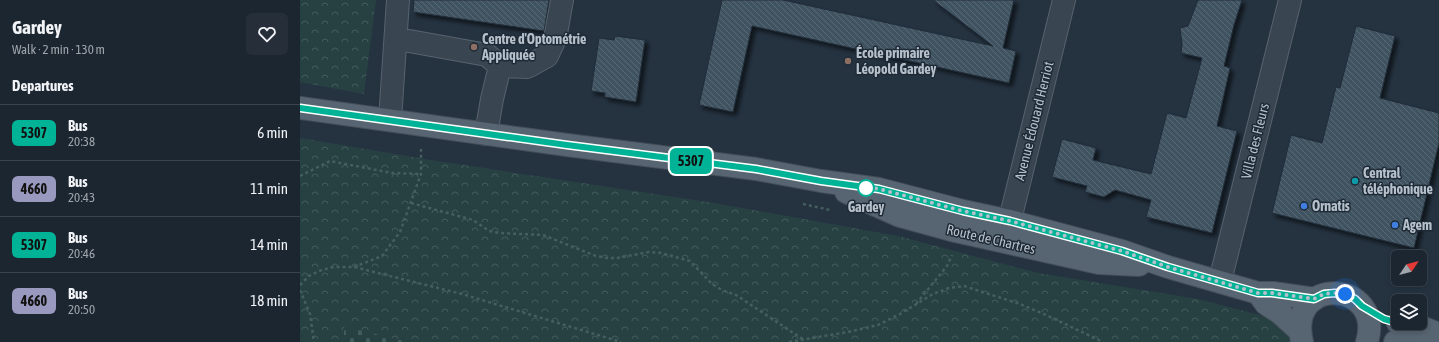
<!DOCTYPE html>
<html lang="en">
<head>
<meta charset="utf-8">
<style>
  :root { --surface:#1c2631; --page:#252e39; --text:#f1f3f6; --muted:#a0a5ab; --line:#3a434d }
  body { margin:0; font-family:"Asap Condensed",sans-serif; background:var(--page); color:var(--text); height:100vh; display:flex; flex-direction:column; font-size:15px; white-space:nowrap }
  * { box-sizing:border-box; margin:0 }
  p { font-size:13px; color:var(--muted) }
  .icon { flex:none; width:22px; height:22px; fill:none; stroke:currentColor; stroke-width:2; stroke-linecap:round; stroke-linejoin:round }
  .map { position:relative; flex:1; overflow:hidden }
  .sheet { display:flex; flex-direction:column; background:var(--surface); width:300px }
  .sheet>* { flex:none }
  .badge { padding:0 8px; border-radius:6px; font-size:14px; line-height:26px }
  .needle { width:26px; rotate:55deg }
  .buttons { position:absolute; left:1091px; top:250px; display:grid; gap:8px }
  .buttons a { display:grid; place-items:center; width:36px; height:36px; border-radius:6px; background:var(--surface); box-shadow:0 2px 6px #0003,0 0 0 1px var(--line); font-size:20px }
  .you { position:absolute; width:20px; height:20px; margin:-10px; border:3px solid #fff; border-radius:50%; background:#1a73e8; box-shadow:0 0 0 6px #1a73e833 }
  .map>.badge { position:absolute; translate:-50% -50%; box-shadow:0 0 0 2px #fff }
  h2 { padding:0 12px; font-size:15px; line-height:36px }
  .round { display:grid; place-items:center; flex:none; width:42px; height:42px; border-radius:6px; background:var(--page) }
  .headline { display:flex; align-items:center; justify-content:space-between; height:68px; padding:0 12px }
  h1 { font-size:19px; font-weight:700; line-height:30px }
  ul { padding:0; list-style:none }
  li { display:flex; align-items:center; gap:12px; height:56px; padding:0 12px; border-top:1px solid var(--line) }
  li div { flex:1 }
  li b { display:block; font-size:15px }
  li em { font-style:normal }
  li .badge { min-width:44px; font-weight:700; text-align:center }
  main { display:flex; flex:1; min-height:0 }
  .map>svg:first-child { display:block }
  .forest { fill:url(#forest-crowns) }
  .cemetery { fill:url(#cemetery-stones) }
  .building { fill:url(#building-back-hatch); stroke:#202c38; filter:url(#shadow) }
  .lines { fill:none; stroke-linecap:round; stroke-linejoin:round }
  .minor-casing { stroke:#57636e; stroke-width:24 }
  .major-casing { stroke:#434e5a; stroke-width:24 }
  .path { stroke:#455e5f; stroke-width:2.5; stroke-dasharray:3 3; stroke-linecap:butt }
  .minor { stroke:#394551; stroke-width:22 }
  .major { stroke:#576471; stroke-width:22 }
  .line-casing { stroke:#fff; stroke-width:9 }
  .line { stroke:#00b397; stroke-width:6 }
  .walk { stroke:#b6c0cb; stroke-width:4; stroke-dasharray:0 7.2 }
  .education-dot { fill:#8d6e63; stroke:#1e2a36; stroke-width:1.5 }
  .culture-dot { fill:#0f9aa8; stroke:#1e2a36; stroke-width:1.5 }
  .stop-dot { fill:#fff; stroke:#00b397; stroke-width:2 }
  .shop-dot { fill:#3f7fe0; stroke:#1e2a36; stroke-width:1.5 }
  .labels { text-anchor:middle; dominant-baseline:central; stroke-width:3; stroke-linejoin:round; paint-order:stroke }
  .poi-label { font-size:14px; font-weight:bold; fill:#b6c0cb; stroke:#1e2a36; text-anchor:start }
  .street-label { font-size:14px; fill:#b6c0cb; stroke:#1e2a36 }
  .stop-label { font-size:14px; font-weight:bold; fill:#b6c0cb; stroke:#1e2a36 }
</style>
</head>
<body>
<main>
<section class="sheet">
<div class="headline"><div><h1>Gardey</h1><p>Walk · 2 min · 130 m</p></div><a class="round"><svg class="icon" aria-label="heart" viewBox="0 0 24 24"><path d="M12 20l-8-8c-3-5 5-10 8-4 3-6 11-1 8 4z"/></svg></a></div>
<h2>Departures</h2>
<ul>
<li><span class="badge" style="background:#00b397;color:#111">5307</span><div><b>Bus</b><p>20:38</p></div><em>6 min</em></li>
<li><span class="badge" style="background:#9998be;color:#111">4660</span><div><b>Bus</b><p>20:43</p></div><em>11 min</em></li>
<li><span class="badge" style="background:#00b397;color:#111">5307</span><div><b>Bus</b><p>20:46</p></div><em>14 min</em></li>
<li><span class="badge" style="background:#9998be;color:#111">4660</span><div><b>Bus</b><p>20:50</p></div><em>18 min</em></li>
</ul>
</section>
<div class="map">
<svg width="1139" height="342" viewBox="0 0 1139 342">
  <defs>
    <pattern id="forest-crowns" width="20" height="18" patternUnits="userSpaceOnUse"><rect width="20" height="18" fill="#274142"/><path d="M2 6a3 3 0 1 1 6 0M12 15a3 3 0 1 1 6 0" fill="none" stroke="#445b5c"/></pattern>
    <pattern id="cemetery-stones" width="16" height="16" patternUnits="userSpaceOnUse"><rect width="16" height="16" fill="#274142"/><path d="M2 7V4a2 2 0 0 1 4 0v3zM10 15v-3a2 2 0 0 1 4 0v3z" fill="#445b5c"/></pattern>
    <pattern id="building-back-hatch" width="6" height="6" patternUnits="userSpaceOnUse"><rect width="6" height="6" fill="#415260"/><path d="M-1 5l2 2M0 0l6 6M5-1l2 2" fill="none" stroke="#5a6975"/></pattern>
    <filter id="shadow"><feDropShadow dx="3.5" dy="3.5" stdDeviation="2" flood-color="#0009"/></filter>
  </defs>
  <rect width="100%" height="100%" fill="#253341"/>
  <!-- forest -->
  <path class="forest" d="M0 0H76L64 94 0 82Z
    M0 138 131 160 414 203 598 236 738 273 898 299 986 322 990 342H0Z"/>
  <!-- cemetery -->
  <path class="cemetery" d="M44 326 107 342H44Z"/>
  <!-- building -->
  <path class="building" d="M114 0H249L244 31 113 12Z
    M422 0H483L693 46 633 0H714L703 48 716 51 709 83 452 26 433 112 399 105Z
    M898 0H942L934 25 924 66 930 68 917 126 937 131 912 233 846 217 851 200 815 190 804 197 785 192 787 186 752 177 762 139 796 148 793 160 851 174 867 113 886 118 902 58 881 53 882 44 880 28 888 26Z
    M1056 26 1095 36 1080 98 1139 113V143L1114 248 972 213 991 135 1022 143 1036 87 1040 88Z
    M315 36 345 40 336 102 305 97V93L291 91 299 38 314 40Z"/>
  <g class="lines">
    <!-- minor casing -->
    <g class="minor-casing">
      <path id="minor" d="M109 41 187 55 200 66 227 67 247 56 255 39 262 0
        M90 120 98 0
        M186 134 192 99 200 66
        M705 240 764 0
        M920 281 990 0"/>
    </g>
    <!-- major casing -->
    <g class="major-casing">
      <path id="major" d="M0 108 267 145 456 169 521 181 579 189 663 211 710 221 822 251 868 267 958 293H973L1015 299
        M546 192 600 216 651 230 799 263 839 265
        M958 293 966 304 980 313 1000 331
        M1098 323 1119 326 1136 333
        M1002 342C986 274 1085 280 1067 342
        M1095 342 1139 338"/>
    </g>
    <!-- path -->
    <path class="path" d="M0 176 30 161 92 173 121 174
      M111 203 173 220 189 231 199 233 243 235 296 256 307 258H317L349 252 361 253 390 261 412 284 422 290 436 295 504 340
      M503 204 530 210
      M54 267 82 256 100 232 121 174V149
      M0 285 9 276 19 271 33 267H54L162 294 321 342
      M0 290 10 314 14 342
      M616 304 647 266 652 255
      M489 342 548 332 578 325 600 314 633 294 649 288 664 286 720 304 746 315 803 342"/>
    <!-- minor -->
    <use href="#minor" class="minor"/>
    <!-- major -->
    <use href="#major" class="major"/>
  </g>
  <g class="lines">
    <!-- line casing -->
    <g class="line-casing">
      <path id="line" d="M0 108 267 145 456 169 521 181 579 189 663 211 710 221 822 251 868 267 958 293H972L1014 299 1024 294 1035 293 1045 294 1055 299 1062 306 1084 319 1098 323"/>
    </g>
    <!-- line -->
    <use href="#line" class="line"/>
    <!-- walk -->
    <path class="walk" d="M566 188 564 187 579 189 663 211 710 221 822 251 868 267 958 293H972L1014 299 1024 294 1035 293 1045 294"/>
  </g>
  <!-- markers -->
  <g class="education-dot">
    <circle cx="174" cy="47" r="4"/>
    <circle cx="548" cy="61" r="4"/>
  </g>
  <circle class="culture-dot" cx="1055" cy="181" r="4"/>
  <circle class="stop-dot" cx="566" cy="188" r="8"/>
  <g class="shop-dot">
    <circle cx="1004" cy="206" r="4"/>
    <circle cx="1095" cy="225" r="4"/>
  </g>
  <g class="labels">
    <!-- poi labels -->
    <g class="poi-label">
      <text x="182" y="39">Centre d'Optométrie<tspan x="182" dy="16">Appliquée</tspan></text>
      <text x="556" y="53">École primaire<tspan x="556" dy="16">Léopold Gardey</tspan></text>
      <text x="1063" y="173">Central<tspan x="1063" dy="16">téléphonique</tspan></text>
      <text x="1012" y="206">Ornatis</text>
      <text x="1103" y="225">Agem</text>
    </g>
    <!-- street labels -->
    <g class="street-label">
      <text transform="translate(734 121) rotate(-76)">Avenue Édouard Herriot</text>
      <text transform="translate(955 141) rotate(-76)">Villa des Fleurs</text>
      <text transform="translate(691 239) rotate(13)">Route de Chartres</text>
    </g>
    <!-- stop labels -->
    <g class="stop-label">
      <text x="566" y="207">Gardey</text>
    </g>
  </g>
</svg>
<div class="buttons">
<a><svg class="needle" viewBox="-14 -14 28 28"><path d="M0-13l5 13h-10z" fill="#e53935"/><path d="M0 13l5-13h-10z" fill="#a0a5ab"/></svg></a>
<a><svg class="icon" aria-label="layers" viewBox="0 0 24 24"><path d="M12 4l9 5-9 5-9-5zM3 14l9 5 9-5"/></svg></a>
</div>
<div class="you" style="left:1045px;top:294px"></div>
<b class="badge" style="left:391px;top:161px;background:#00b397;color:#111">5307</b>
</div>
</main>
</body>
</html>
